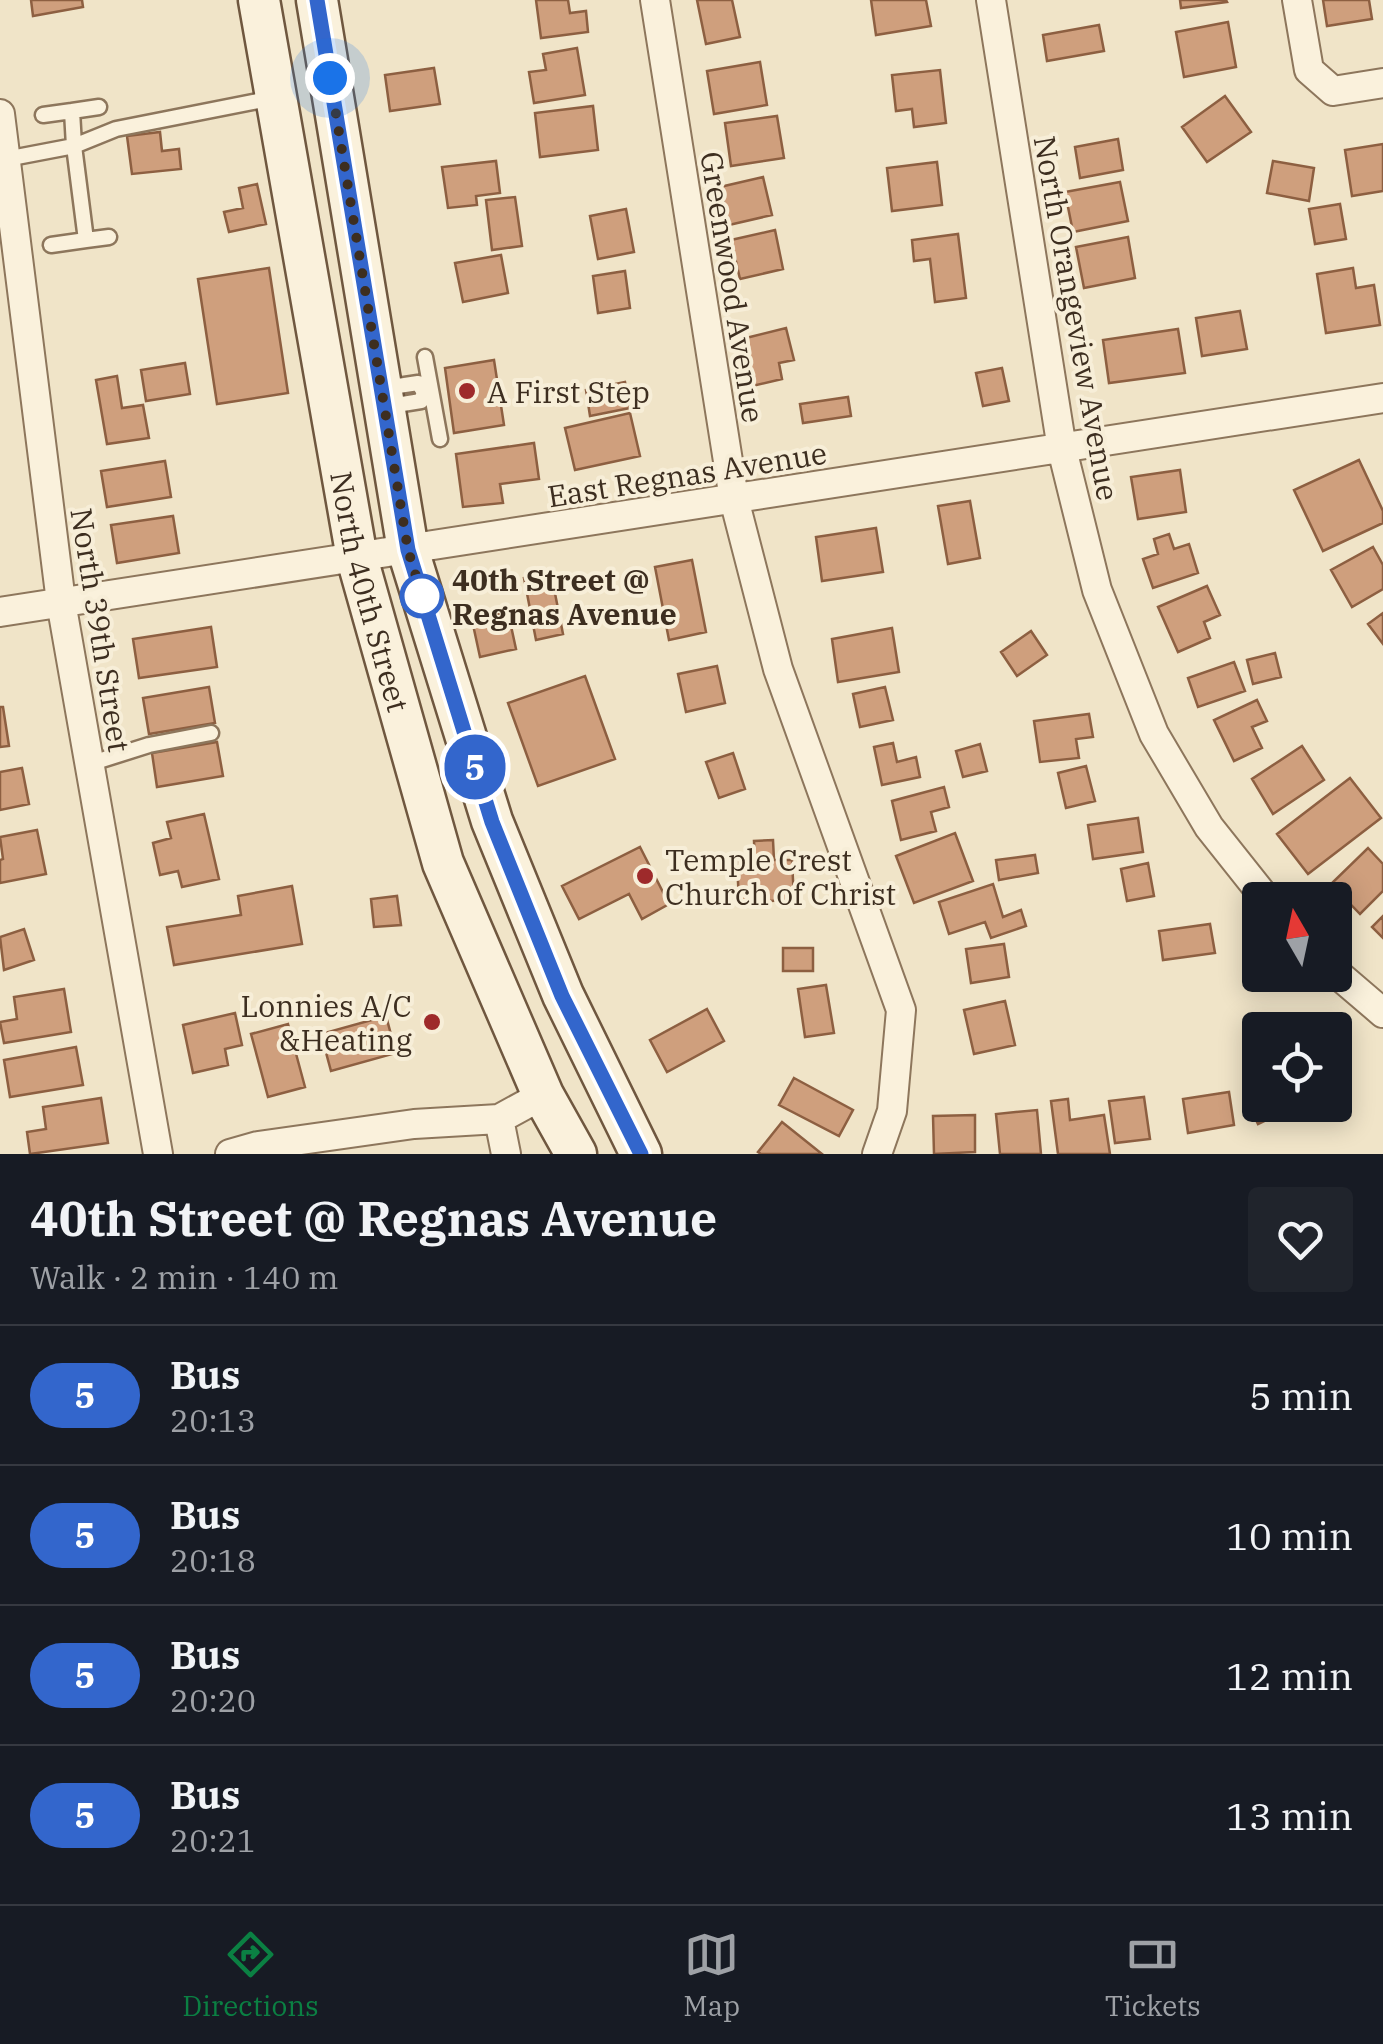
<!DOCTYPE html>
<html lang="en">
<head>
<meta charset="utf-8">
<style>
  :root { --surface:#171b24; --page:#20242c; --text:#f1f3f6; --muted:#9ea1a6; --line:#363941; --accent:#0b8043 }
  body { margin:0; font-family:"IBM Plex Serif",serif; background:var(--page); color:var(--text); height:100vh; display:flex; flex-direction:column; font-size:38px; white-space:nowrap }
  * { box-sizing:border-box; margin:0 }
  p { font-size:32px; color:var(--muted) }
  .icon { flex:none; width:55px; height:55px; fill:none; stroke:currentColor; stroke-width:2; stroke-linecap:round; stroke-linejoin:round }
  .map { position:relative; height:1154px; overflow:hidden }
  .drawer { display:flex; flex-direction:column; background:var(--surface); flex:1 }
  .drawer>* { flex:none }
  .badge { padding:0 20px; border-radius:32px; font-size:35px; line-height:65px }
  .needle { width:65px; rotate:351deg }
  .fabs { position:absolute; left:1242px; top:882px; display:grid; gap:20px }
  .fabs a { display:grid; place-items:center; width:110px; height:110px; border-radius:10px; background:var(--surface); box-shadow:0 5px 25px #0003; font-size:50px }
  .you { position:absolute; width:50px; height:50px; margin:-25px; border:8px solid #fff; border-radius:50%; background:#1a73e8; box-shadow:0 0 0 15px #1a73e833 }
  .map>.badge { position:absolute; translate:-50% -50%; box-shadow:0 0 0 5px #fff }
  .round { display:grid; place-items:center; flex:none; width:105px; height:105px; border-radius:10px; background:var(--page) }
  .overview { display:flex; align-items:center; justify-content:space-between; height:170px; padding:0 30px }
  h1 { font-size:48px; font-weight:800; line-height:75px }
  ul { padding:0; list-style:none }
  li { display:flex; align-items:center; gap:30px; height:140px; padding:0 30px; border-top:2px solid var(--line) }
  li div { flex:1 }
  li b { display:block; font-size:38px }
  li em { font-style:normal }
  li .badge { min-width:110px; font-weight:700; text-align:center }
  .menu { display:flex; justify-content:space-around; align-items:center; height:140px; border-top:2px solid var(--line); background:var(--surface); font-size:28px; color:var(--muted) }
  .menu a { display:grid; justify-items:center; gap:5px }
  .menu .selected { color:var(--accent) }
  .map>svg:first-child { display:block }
  .building { fill:#cf9f7d; stroke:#8d5f41; stroke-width:2.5 }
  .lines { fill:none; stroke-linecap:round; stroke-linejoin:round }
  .lane-casing { stroke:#8d765c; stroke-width:19 }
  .street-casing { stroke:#8d765c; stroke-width:32 }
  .secondary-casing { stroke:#6f573f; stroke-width:45 }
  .lane { stroke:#faf1dc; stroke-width:14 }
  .street { stroke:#faf1dc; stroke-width:28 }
  .secondary { stroke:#faf1dc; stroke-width:40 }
  .line-casing { stroke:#fff; stroke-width:22 }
  .line { stroke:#36c; stroke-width:15 }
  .walk { stroke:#3d2e20; stroke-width:10; stroke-dasharray:0 18 }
  .poi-dot { fill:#9e2a2b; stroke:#f7eed8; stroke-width:4 }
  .stop-dot { fill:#fff; stroke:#36c; stroke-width:5 }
  .labels { text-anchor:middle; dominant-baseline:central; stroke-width:8; stroke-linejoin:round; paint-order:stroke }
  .street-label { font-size:30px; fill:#3d2e20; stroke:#f7eed8 }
  .poi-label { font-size:30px; fill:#3d2e20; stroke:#f7eed8; text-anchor:start }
  .stop-label { font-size:30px; font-weight:bold; fill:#3d2e20; stroke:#f7eed8; text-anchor:start }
</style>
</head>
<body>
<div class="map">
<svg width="1383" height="1154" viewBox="0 0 1383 1154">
  <rect width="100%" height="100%" fill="#f0e4c8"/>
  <!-- building -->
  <path class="building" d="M31 0H82L83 7 33 16Z
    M536 0H568L570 13 586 11 588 32 541 38Z
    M697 0H732L740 37 706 44Z
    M871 0H926L931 26 876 35Z
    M1180 0H1226L1227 2 1181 8Z
    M1323 0H1369L1372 19 1327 26Z
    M1228 22 1236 67 1184 77 1176 32Z
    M1099 25 1104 51 1047 61 1043 35Z
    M577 48 585 95 534 103 529 72 546 70 543 54Z
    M760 62 767 105 714 114 707 71Z
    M434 68 440 104 390 111 385 75Z
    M940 70 946 123 914 127 912 109 896 111 892 75Z
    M1225 96 1251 132 1207 162 1182 127Z
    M593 106 598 150 540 157 535 113Z
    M777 116 784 158 731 166 725 123Z
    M160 132 162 151 179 149 181 169 132 174 127 136Z
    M1118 139 1123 170 1080 178 1075 147Z
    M1383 144V191L1352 196 1345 150Z
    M496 161 500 193 476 196 477 205 448 208 442 167Z
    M1273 161 1314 168 1309 201 1267 193Z
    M937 162 942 205 892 211 887 168Z
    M763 177 772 215 729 225 720 187Z
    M1120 182 1128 221 1073 232 1065 192Z
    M257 184 266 224 229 232 224 212 243 208 239 188Z
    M515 197 522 246 492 250 486 200Z
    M1340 204 1346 239 1315 244 1309 209Z
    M626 209 634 252 598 259 590 216Z
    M775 230 783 269 740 279 731 240Z
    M958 234 966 298 935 302 930 259 914 261 912 240Z
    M1128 237 1135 278 1084 288 1076 247Z
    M501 255 508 293 463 302 455 263Z
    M269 268 288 393 217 404 198 279Z
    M1353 268 1356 288 1374 285 1380 325 1326 333 1317 274Z
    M625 271 630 308 598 313 593 276Z
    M1240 311 1247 349 1202 356 1196 318Z
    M786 328 794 360 779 363 782 379 752 386 742 339Z
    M1178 329 1185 373 1109 383 1103 340Z
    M494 360 504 425 454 433 445 368Z
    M185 363 190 394 146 401 141 370Z
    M1002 368 1009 401 983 406 976 373Z
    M117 376 122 408 143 405 149 438 107 444 96 380Z
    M625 382 630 408 590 416 586 390Z
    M848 397 851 416 803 423 800 404Z
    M630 413 640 456 575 470 565 428Z
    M534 443 539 479 500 484 503 503 463 507 456 454Z
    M1359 460 1383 511V523L1323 551 1294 490Z
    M165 461 171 497 107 507 101 471Z
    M1180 470 1186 512 1138 519 1131 477Z
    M970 501 980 558 948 564 938 506Z
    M173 516 179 553 117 563 111 525Z
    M876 528 883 572 822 581 816 537Z
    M1169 534 1174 549 1189 544 1198 573 1153 588 1143 559 1158 554 1154 539Z
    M1373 547 1383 565V589L1352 607 1331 570Z
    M692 560 706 632 669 640 655 567Z
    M551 573 563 634 536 640 524 578Z
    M1207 586 1220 615 1204 622 1210 638 1178 652 1158 607Z
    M508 612 516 649 480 657 472 620Z
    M1383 613V644L1368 624Z
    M211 627 217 667 139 678 133 639Z
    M892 628 899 672 838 682 832 639Z
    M1031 631 1047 655 1017 676 1001 652Z
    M1275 653 1281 677 1253 684 1247 660Z
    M1234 662 1245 691 1198 707 1188 678Z
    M717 666 725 703 686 712 678 674Z
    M585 676 615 759 538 786 508 703Z
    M209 687 215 723 149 734 143 698Z
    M885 687 893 720 860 727 853 694Z
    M1257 700 1267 721 1252 727 1262 748 1234 761 1214 720Z
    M0 707H3L9 746 0 747Z
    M1089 714 1093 737 1076 739 1079 758 1040 762 1034 721Z
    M217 742 223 776 157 787 152 753Z
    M893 743 897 762 916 757 920 777 882 785 874 747Z
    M980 744 987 771 963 777 956 751Z
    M1302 746 1324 780 1273 814 1252 779Z
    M733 753 745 789 719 798 706 762Z
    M1086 766 1095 801 1066 808 1058 773Z
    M22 768 29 804 0 810V772Z
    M1350 778 1381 818 1308 874 1277 834Z
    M944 787 949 807 931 812 936 831 901 840 892 801Z
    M204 814 219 879 182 887 178 871 160 875 153 843 171 838 167 822Z
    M1138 818 1143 852 1093 859 1088 825Z
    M37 830 46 874 0 883V860L3 859 0 837Z
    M955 833 973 881 914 903 896 856Z
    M773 840 774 860H792L794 900 739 902 737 862 755 861 754 841Z
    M640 847 669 904 642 919 629 894 579 919 562 886Z
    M1368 848 1383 864V891L1360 914 1331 884Z
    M1035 855 1038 873 999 880 996 860Z
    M1148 863 1154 896 1127 901 1121 869Z
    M993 884 1003 917 1021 910 1026 926 991 938 985 922 949 934 939 902Z
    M292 886 302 944 174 965 167 927 241 915 238 896Z
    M397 896 401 925 374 927 371 899Z
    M1383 916V938L1372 927Z
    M1210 924 1215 953 1163 960 1159 931Z
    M24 929 34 960 4 970 0 937Z
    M1004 944 1009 977 971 983 966 949Z
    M783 948H813V971H783Z
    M826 985 834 1033 805 1037 798 989Z
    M64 989 71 1032 4 1043 0 1022 17 1019 14 997Z
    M1005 1001 1015 1045 974 1054 964 1010Z
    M707 1009 724 1041 667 1072 650 1040Z
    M235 1013 242 1045 225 1049 228 1065 193 1073 183 1025Z
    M386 1016 396 1053 331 1071 321 1034Z
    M288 1024 305 1087 268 1097 251 1034Z
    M76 1047 83 1085 10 1097 4 1060Z
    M1335 1057 1350 1094 1335 1101Z
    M794 1078 853 1110 839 1136 779 1105Z
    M1229 1092 1234 1125 1188 1133 1183 1099Z
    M1144 1097 1150 1139 1115 1143 1109 1101Z
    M1260 1097V1105L1294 1107 1258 1124 1248 1103Z
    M101 1098 108 1143 30 1154 27 1132 46 1129 43 1107Z
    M1068 1099 1070 1120 1104 1115 1110 1154H1058L1051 1101Z
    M1037 1110 1041 1154H1000L996 1114Z
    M975 1115V1152L934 1154 933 1116Z
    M782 1122 822 1154H761L758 1152Z"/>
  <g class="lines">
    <!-- lane casing -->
    <g class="lane-casing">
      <path id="lane" d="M72 111 99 107
        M43 115 72 111 74 146 116 129 273 98
        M6 159 74 146 86 240 51 245
        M86 240 109 237
        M425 357 440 439
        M385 388 418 383 424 392
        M390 406 421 401 424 392 431 391
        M89 764 149 745 211 733"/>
    </g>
    <!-- street casing -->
    <g class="street-casing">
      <path id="street" d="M655 0 734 499 778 669 901 1010 892 1111 877 1154
        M991 0 1062 449 1097 590 1154 734 1209 827 1267 900
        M1297 0 1309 70 1333 91 1383 83
        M0 114 61 602 158 1154
        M0 612 1383 398
        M1335 972 1383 1013
        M499 1119 506 1154
        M230 1154 258 1146 414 1124 499 1119 543 1095"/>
    </g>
    <!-- secondary casing -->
    <g class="secondary-casing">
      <g id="secondary">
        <path id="s1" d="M259 0 357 558 443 863 543 1095 576 1154"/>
        <path d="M317 0 408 550 492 821 563 995 641 1154"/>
      </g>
    </g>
    <!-- lane -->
    <use href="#lane" class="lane"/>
    <!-- street -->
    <use href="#street" class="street"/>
    <!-- secondary -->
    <use href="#secondary" class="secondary"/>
  </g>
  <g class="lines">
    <!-- line casing -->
    <g class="line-casing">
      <path id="line" d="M317 0 408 550 492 822 562 996 641 1154"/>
    </g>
    <!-- line -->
    <use href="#line" class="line"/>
    <!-- walk -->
    <path class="walk" d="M330 78 408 550 422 596"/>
  </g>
  <!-- markers -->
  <g class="poi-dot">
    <circle cx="467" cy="391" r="10"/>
    <circle cx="645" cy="876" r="10"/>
    <circle cx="432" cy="1022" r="10"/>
  </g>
  <circle class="stop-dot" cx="422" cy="596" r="20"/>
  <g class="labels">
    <!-- street labels -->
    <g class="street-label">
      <text transform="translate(733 287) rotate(81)">Greenwood Avenue</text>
      <text transform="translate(1077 318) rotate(80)">North Orangeview Avenue</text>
      <text transform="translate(687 474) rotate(-9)">East Regnas Avenue</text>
      <text stroke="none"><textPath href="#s1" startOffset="602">North 40th Street</textPath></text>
      <text transform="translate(101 630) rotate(81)">North 39th Street</text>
    </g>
    <!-- poi labels -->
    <g class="poi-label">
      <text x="487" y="391">A First Step</text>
      <text x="665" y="859">Temple Crest<tspan x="665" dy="34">Church of Christ</tspan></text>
      <text x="412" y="1005" text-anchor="end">Lonnies A/C<tspan x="412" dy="34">&amp;Heating</tspan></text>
    </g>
    <!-- stop labels -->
    <g class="stop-label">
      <text x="452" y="579">40th Street @<tspan x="452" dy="34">Regnas Avenue</tspan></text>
    </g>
  </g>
</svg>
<div class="fabs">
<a><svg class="needle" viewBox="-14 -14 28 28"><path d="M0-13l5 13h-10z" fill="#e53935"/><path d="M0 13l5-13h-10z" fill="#9ea1a6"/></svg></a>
<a><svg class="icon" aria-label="locate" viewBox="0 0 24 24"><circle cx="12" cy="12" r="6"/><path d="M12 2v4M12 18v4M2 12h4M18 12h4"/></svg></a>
</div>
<div class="you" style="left:330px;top:78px"></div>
<b class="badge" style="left:475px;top:767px;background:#36c;color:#fff">5</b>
</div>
<section class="drawer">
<div class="overview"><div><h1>40th Street @ Regnas Avenue</h1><p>Walk · 2 min · 140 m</p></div><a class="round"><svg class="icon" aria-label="heart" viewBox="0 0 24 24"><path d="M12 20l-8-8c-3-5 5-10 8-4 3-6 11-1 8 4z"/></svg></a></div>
<ul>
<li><span class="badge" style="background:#36c;color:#fff">5</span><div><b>Bus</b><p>20:13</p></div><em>5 min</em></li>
<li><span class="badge" style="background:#36c;color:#fff">5</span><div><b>Bus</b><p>20:18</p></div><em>10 min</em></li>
<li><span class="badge" style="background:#36c;color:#fff">5</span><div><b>Bus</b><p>20:20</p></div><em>12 min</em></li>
<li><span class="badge" style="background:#36c;color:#fff">5</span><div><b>Bus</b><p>20:21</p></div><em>13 min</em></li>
</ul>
</section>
<nav class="menu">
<a class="selected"><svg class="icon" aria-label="directions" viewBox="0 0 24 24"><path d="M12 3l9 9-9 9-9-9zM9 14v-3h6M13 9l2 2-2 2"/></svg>Directions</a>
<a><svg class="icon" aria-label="map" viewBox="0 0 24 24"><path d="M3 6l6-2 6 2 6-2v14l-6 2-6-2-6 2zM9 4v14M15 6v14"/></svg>Map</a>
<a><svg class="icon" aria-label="tickets" viewBox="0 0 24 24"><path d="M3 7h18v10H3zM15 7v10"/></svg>Tickets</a>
</nav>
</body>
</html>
